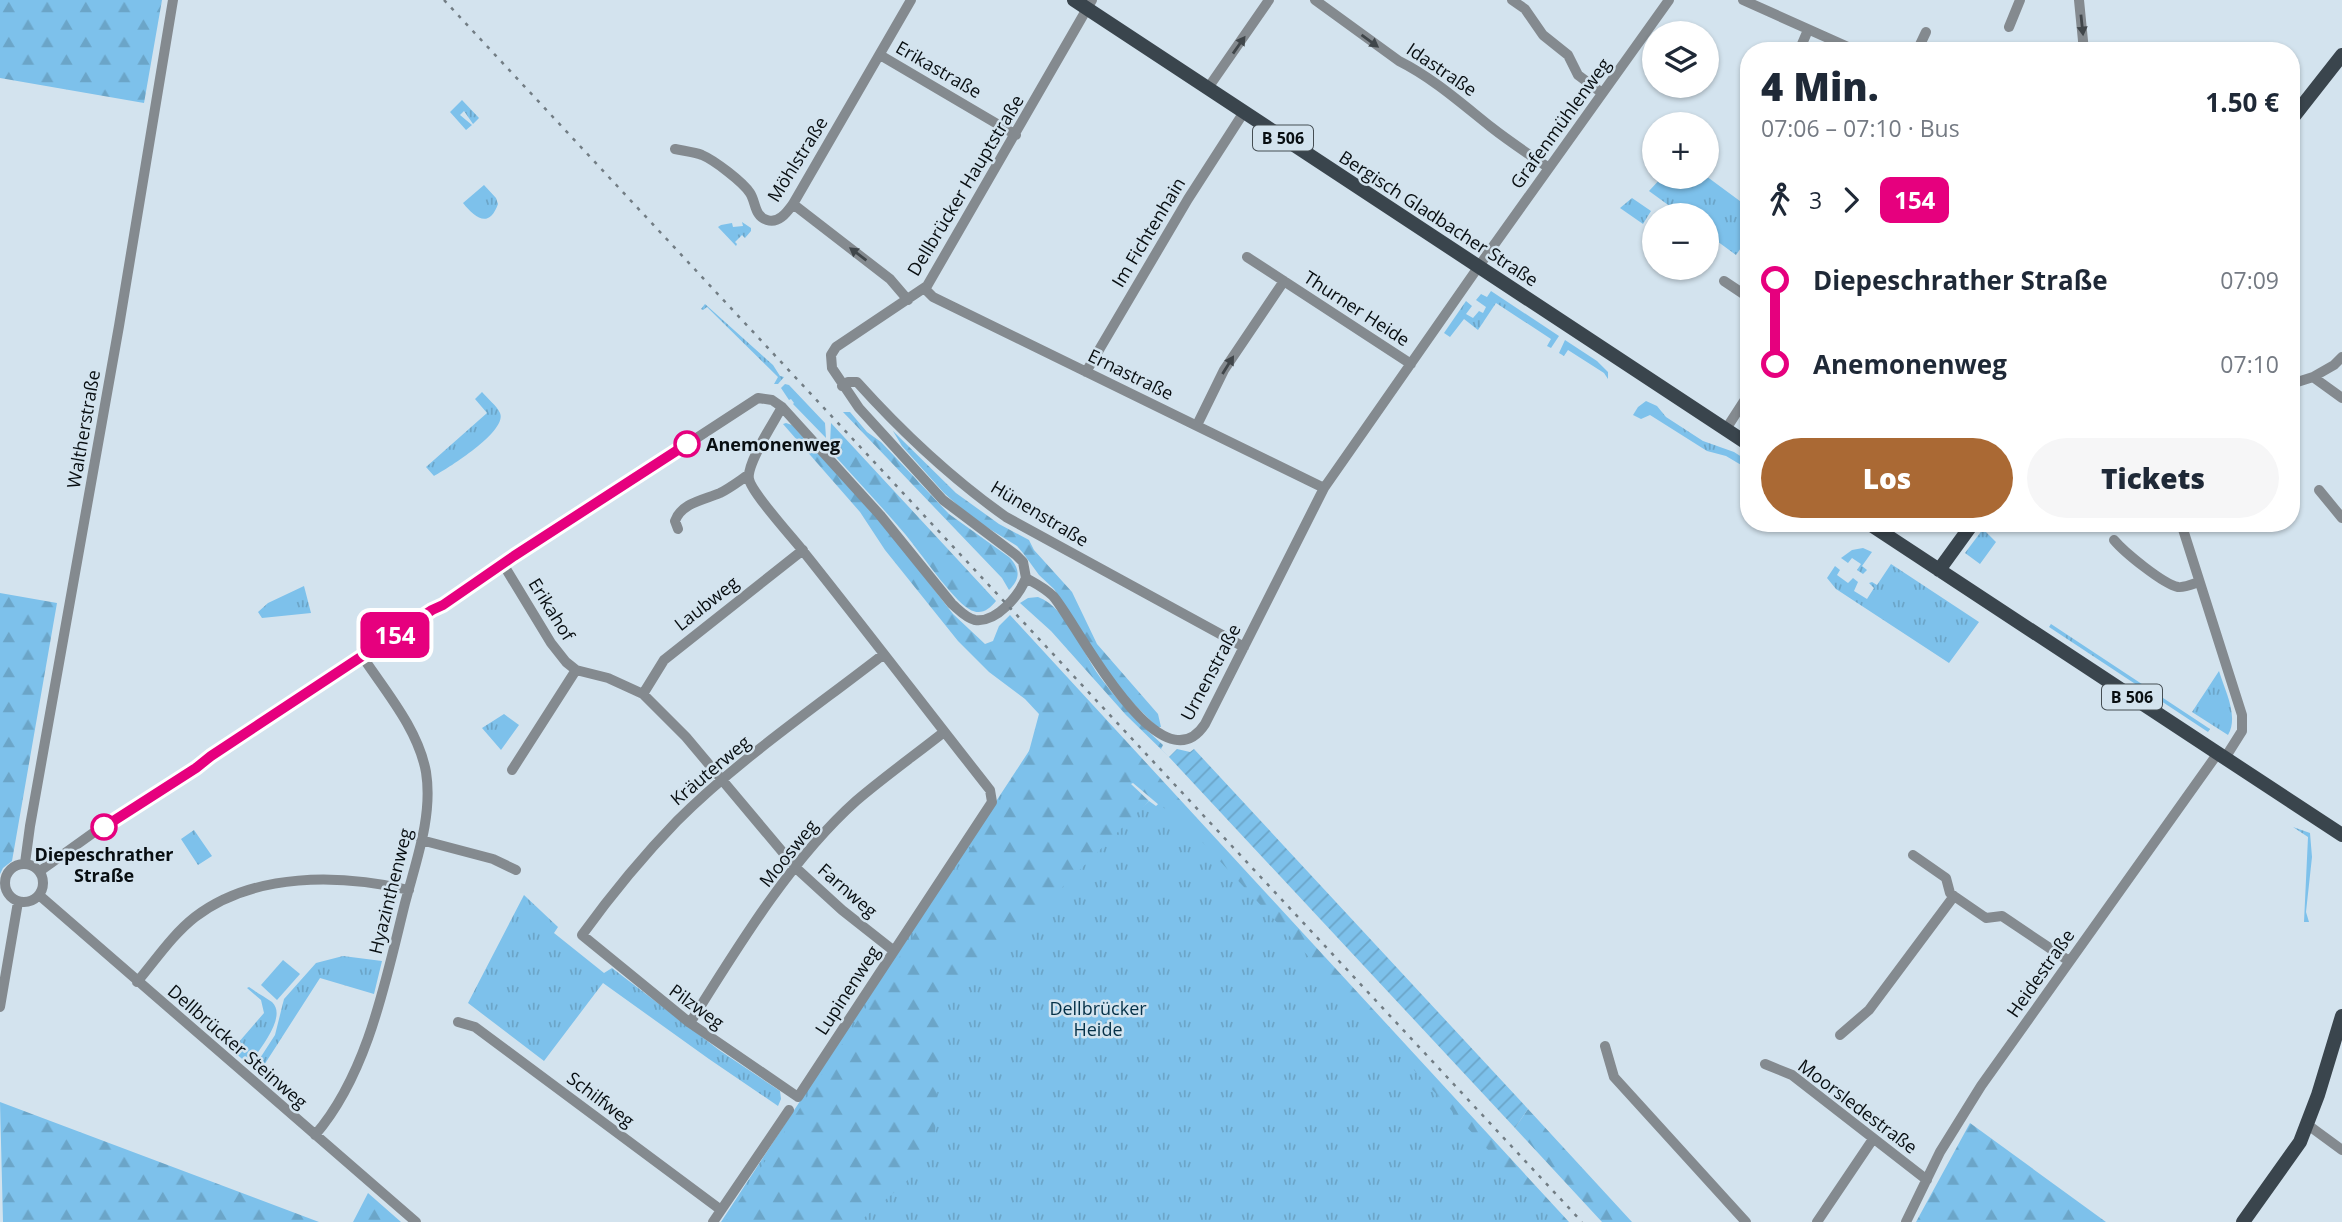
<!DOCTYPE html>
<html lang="de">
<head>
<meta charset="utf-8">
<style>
  :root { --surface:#fff; --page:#f6f6f7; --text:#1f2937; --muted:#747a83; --accent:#aa6934 }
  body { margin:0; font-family:"Open Sans",sans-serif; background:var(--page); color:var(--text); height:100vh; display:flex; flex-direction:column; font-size:26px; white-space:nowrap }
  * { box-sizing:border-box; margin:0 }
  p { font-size:23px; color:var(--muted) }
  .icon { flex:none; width:38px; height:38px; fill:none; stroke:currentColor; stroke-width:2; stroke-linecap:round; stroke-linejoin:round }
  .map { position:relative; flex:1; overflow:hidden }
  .panel { position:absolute; left:1740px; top:42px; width:560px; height:490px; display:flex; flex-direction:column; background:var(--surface); border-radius:28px; box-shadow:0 2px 5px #0004 }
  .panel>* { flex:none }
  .badge { padding:0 14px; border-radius:10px; font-size:24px; line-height:46px }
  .buttons { position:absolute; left:1642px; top:21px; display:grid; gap:14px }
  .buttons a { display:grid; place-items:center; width:77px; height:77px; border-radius:50%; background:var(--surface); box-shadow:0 2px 5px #0004; font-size:35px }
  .map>.badge { position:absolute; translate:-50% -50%; box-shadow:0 0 0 4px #fff }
  .legs { display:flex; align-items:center; gap:10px; height:77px; padding:0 21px; font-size:23px }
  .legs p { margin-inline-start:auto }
  .summary { display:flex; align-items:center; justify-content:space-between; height:119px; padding:0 21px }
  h1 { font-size:38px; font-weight:800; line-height:52px }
  .cta { display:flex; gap:14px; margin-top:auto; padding:14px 21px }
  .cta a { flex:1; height:80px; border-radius:42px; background:var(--accent); color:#fff; font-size:28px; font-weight:800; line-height:80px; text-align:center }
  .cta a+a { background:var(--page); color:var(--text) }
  ul { padding:0 21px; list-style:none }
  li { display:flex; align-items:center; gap:24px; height:84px; font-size:26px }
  li i { display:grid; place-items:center; width:10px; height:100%; margin:0 9px; background:currentColor }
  li i::after { content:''; width:18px; height:18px; margin:-9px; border:5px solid; border-radius:50%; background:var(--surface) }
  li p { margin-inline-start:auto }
  li:first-child i { background:linear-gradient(#0000 50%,currentColor 0) }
  li:last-child i { background:linear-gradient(currentColor 50%,#0000 0) }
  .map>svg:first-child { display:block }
  .grass { fill:url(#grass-tufts) }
  .forest { fill:url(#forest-firs) }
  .garden { fill:url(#garden-furrows) }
  .pitch { fill:#7dc1eb }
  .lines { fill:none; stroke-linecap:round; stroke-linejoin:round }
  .minor { stroke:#848a8f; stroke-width:10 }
  .major { stroke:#3a454d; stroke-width:14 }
  .rail { stroke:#727d84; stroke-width:2.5; stroke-dasharray:3.5 7; stroke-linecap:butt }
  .oneway { fill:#40464a }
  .line-1-casing { stroke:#fff; stroke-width:16 }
  .line-1 { stroke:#e6007e; stroke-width:10 }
  .stop-1-dot { fill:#fff; stroke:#e6007e; stroke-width:3.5 }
  .labels { text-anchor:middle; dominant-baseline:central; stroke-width:5; stroke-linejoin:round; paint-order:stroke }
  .shield { fill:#d3e3ee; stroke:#454e53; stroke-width:2 }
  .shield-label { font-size:16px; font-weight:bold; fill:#080e11 }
  .street-label { font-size:18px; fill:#080e11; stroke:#d3e3ee }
  .stop-label { font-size:18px; font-weight:bold; fill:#080e11; stroke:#d3e3ee; text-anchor:start }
  .park-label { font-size:18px; fill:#043047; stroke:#d3e3ee }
</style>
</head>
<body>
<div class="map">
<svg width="2342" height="1222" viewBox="0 0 2342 1222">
  <defs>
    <pattern id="grass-tufts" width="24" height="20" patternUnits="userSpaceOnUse" patternTransform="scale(1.75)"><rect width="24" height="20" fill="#7dc1eb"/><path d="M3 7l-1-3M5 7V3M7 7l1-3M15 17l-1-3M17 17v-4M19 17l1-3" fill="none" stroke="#6ba5c8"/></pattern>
    <pattern id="forest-firs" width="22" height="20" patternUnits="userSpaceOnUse" patternTransform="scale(1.75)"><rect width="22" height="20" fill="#7dc1eb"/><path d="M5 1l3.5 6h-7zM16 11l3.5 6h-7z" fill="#6ba5c8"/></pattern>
    <pattern id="garden-furrows" width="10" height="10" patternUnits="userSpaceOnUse" patternTransform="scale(1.75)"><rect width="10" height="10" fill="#7dc1eb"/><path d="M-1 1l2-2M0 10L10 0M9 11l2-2" fill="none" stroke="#6ba5c8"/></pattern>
  </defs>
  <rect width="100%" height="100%" fill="#d3e3ee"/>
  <!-- grass -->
  <path class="grass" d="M462 100 479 118 473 124 464 111 460 115 472 125 466 130 450 112Z
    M1706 176 1748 207V238L1736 255 1706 233V215H1682L1649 191 1662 177Z
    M484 185 496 198 498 204C489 229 475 218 463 203Z
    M1632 198 1651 211 1643 224 1620 208Z
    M742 222 751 228V231L745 238 742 235 735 242 737 244 736 246 718 227 721 225 732 223 733 227 743 226Z
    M1491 291 1559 336 1551 348 1547 346 1551 339 1496 303 1478 330 1464 319 1450 337 1444 333 1466 301 1472 306 1466 314 1473 318 1479 311 1483 313 1486 307 1476 300 1481 294 1487 297Z
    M705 304 773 365 780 376 784 377 778 384H774L778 377 707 307 703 310 701 309Z
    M1565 340 1597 361 1608 372V379L1604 373 1568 350 1564 356 1559 353Z
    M785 384 789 385 825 423 826 438 793 404 794 403 791 399 789 400 781 388Z
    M482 392C487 398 497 406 500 413 508 431 447 469 434 476L426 467 487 413 475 399Z
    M1646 401 1657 406 1666 417 1703 441 1734 452 1748 461V469L1726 456 1707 451 1650 415 1641 419 1633 415 1638 407Z
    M1983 529 1996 542 1980 564 1965 553Z
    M1863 548 1872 552 1862 566 1867 570 1863 574 1857 570 1861 564 1852 558 1848 563 1841 558 1852 550Z
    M1891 564 1979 622 1949 663 1836 589 1827 578 1835 566 1840 570 1837 575 1848 583 1853 578 1858 582 1854 591 1867 599 1874 588 1869 583 1872 582 1877 585Z
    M304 586 311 613 262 618 258 612 268 603Z
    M2051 624 2210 729 2208 732 2049 627Z
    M2219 671C2225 691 2239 716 2228 735L2192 712Z
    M504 714 519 725 501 750 482 728Z
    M1046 725 1141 808 1149 801 1156 806 1169 794 1558 1222H721Z
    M2293 827 2310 833 2312 857 2306 912 2309 922H2304L2308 837Z
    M194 830 212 856 198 865 181 839Z
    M524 895 558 927 554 933 604 973 612 968 719 1050 780 1091 781 1099 778 1106 709 1059 603 983 544 1061 468 1003Z
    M343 956 382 961 374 994 320 978 259 1073 253 1069 275 1035 284 999 316 963Z
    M249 987C256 992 265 997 272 1002 288 1017 258 1051 249 1065L232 1050 264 1013 261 1000 247 988Z"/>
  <!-- forest -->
  <path class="forest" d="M0 0H162L144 103 0 78Z
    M843 412H850L867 432 881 442 949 514 1009 557C1020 568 1021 579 1009 590L1002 578Z
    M786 423 792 425 885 526 953 614 985 644 993 641 999 626 1010 615 1569 1222H1555L1179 817 1159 805 1133 783 1131 784 1149 801 942 1007 934 1151 903 1185 859 1222H725L1006 795 1007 786 1028 755 1039 714 1025 699 989 672 958 641 885 550 860 512 783 424Z
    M831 423 996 601C989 610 980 616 969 609 952 599 920 552 905 534 883 508 859 483 836 457L830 444Z
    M893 431 956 493 999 524 1029 540 1034 550 1072 592 1097 644 1158 714 1161 727H1157L1128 698 1103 667 1054 589 1039 575 1023 553 1017 546 972 518 944 493 902 446Z
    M0 593 57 603 12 861 3 868 0 874Z
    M1038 597C1068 608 1083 656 1103 681 1121 705 1141 725 1163 745L1161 749 1169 757 1126 715 1051 631 1020 603 1028 598Z
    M0 1102 319 1222H3Z
    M1528 1109 1632 1222H1602L1515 1128Z
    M1970 1123 2106 1222H1916Z
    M368 1193 401 1222H353Z"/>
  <!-- garden -->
  <path class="garden" d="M1177 749 1190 752 1194 749 1528 1109 1515 1128 1169 757Z"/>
  <!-- pitch -->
  <path class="pitch" d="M283 960 300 974 277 1000 261 985Z"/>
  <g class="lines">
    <!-- minor -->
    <path class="minor" d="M1092 0 927 286 836 347 831 355 832 368 859 408 943 500 1016 555 1023 562 1026 578C1035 583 1045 588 1053 596 1075 620 1160 793 1205 724L1324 488 1479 266 1669 0
      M1315 0 1399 61C1433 78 1462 104 1491 127 1510 142 1530 155 1549 168
      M1512 0 1525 9 1543 35 1568 55 1578 75 1602 93
      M1743 0 1857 51
      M2079 0 2084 51
      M2009 27 2020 0
      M1799 51 1808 30
      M1917 51 1926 32
      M880 55 1016 135
      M1208 88 1269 0
      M675 149C684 151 694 152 702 155 714 160 743 182 750 193 756 202 754 216 767 220 779 224 787 212 793 204L911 0
      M793 204 890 279 908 300
      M1247 257 1411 364
      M1724 281 1748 297
      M925 289 933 297 1324 488
      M1086 372 1188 199 1244 112
      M2313 377 2334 365 2342 357
      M2291 384 2313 377 2342 398
      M842 386 848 382H857C902 432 951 478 1006 517L1244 647
      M782 407C774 422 746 464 749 479 751 492 792 537 803 551 866 630 927 710 990 790L992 802 798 1097 690 1023 582 935C611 895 642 857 677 821 738 760 816 707 884 654
      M1197 425 1224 370 1284 281
      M1726 429 1748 395
      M2319 490 2342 518
      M2181 523 2242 715V731L2225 758
      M678 529 675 521C681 503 704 500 720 493 730 488 739 481 748 475
      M2114 540C2124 552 2163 584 2178 587 2184 588 2193 584 2199 582
      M503 564 551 643 566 662 576 670 608 678 643 694 686 737 796 868 842 910 894 951
      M643 694 664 660 803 550
      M512 770 576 670
      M421 840 493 859 516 870
      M1913 855 1946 878 1950 893 1954 896 1986 918 2002 916 2069 961
      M25 863 30 826 119 326 173 0
      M5 883a19 19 0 1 1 38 0a19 19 0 1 1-38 0Z
      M40 871 93 833 133 810 211 756 432 610 443 605 628 480 643 473 758 398 772 400 782 407 880 515 952 604C959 610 966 618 975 620 997 623 1019 595 1026 578
      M39 895 416 1222
      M137 982C155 961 172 935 195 917 254 872 340 874 409 890
      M0 1007 18 902
      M458 1022 475 1027 721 1210
      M690 1023C737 948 790 860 856 801 884 777 915 755 944 732
      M1840 1035 1869 1010 1954 896
      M1605 1046 1614 1077 1746 1222
      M1765 1064 1792 1075 1927 1180
      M2308 1125 2342 1150
      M315 1135C368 1074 386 979 405 903 416 861 433 816 426 772 418 729 386 692 362 656
      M713 1222 789 1110
      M1817 1222 1873 1139
      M1906 1222 1940 1152 1981 1086 2218 753"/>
    <!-- major -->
    <path class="major" d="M1074 0 1748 444
      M2291 120 2342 55
      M1868 523 2342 835
      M1939 570 1973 523
      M2243 1222 2300 1142 2318 1095 2342 1016"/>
    <!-- rail -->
    <path class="rail" d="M444 0 1582 1222"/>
  </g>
  <!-- one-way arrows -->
  <defs><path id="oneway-solid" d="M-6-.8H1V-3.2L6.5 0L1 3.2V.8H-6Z" transform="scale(1.75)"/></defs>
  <g class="oneway">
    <use href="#oneway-solid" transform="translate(2082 25) rotate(84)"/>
    <use href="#oneway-solid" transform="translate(1370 41) rotate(36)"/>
    <use href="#oneway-solid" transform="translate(1239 45) rotate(-55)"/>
    <use href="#oneway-solid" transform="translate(858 254) rotate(-143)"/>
    <use href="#oneway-solid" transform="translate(1228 365) rotate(-58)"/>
  </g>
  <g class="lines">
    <!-- line-1 casing -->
    <g class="line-1-casing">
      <path id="line-1" d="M104 827 196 768 211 756 432 610 443 605 514 556 687 444"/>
    </g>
    <!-- line-1 -->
    <use href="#line-1" class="line-1"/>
  </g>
  <!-- markers -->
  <g class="stop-1-dot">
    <circle cx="687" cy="444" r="12"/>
    <circle cx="104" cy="827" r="12"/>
  </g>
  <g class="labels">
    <!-- shield labels -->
    <g class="shield">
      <rect x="1253" y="125.5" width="60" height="25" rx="5"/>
      <rect x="2102" y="684.5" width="60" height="25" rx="5"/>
    </g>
    <g class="shield-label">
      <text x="1283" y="138">B 506</text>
      <text x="2132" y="697">B 506</text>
    </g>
    <!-- street labels -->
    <g class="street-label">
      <text transform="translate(939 69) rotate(30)">Erikastraße</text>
      <text transform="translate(1442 69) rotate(34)">Idastraße</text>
      <text transform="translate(1560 123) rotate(-54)">Grafenmühlenweg</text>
      <text transform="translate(797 159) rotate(-58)">Möhlstraße</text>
      <text transform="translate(965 185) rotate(-59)">Dellbrücker Hauptstraße</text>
      <text transform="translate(1439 218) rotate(33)">Bergisch Gladbacher Straße</text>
      <text transform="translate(1148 232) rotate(-59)">Im Fichtenhain</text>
      <text transform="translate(1357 308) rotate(33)">Thurner Heide</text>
      <text transform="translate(1131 374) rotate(26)">Ernastraße</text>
      <text transform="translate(83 429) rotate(-80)">Waltherstraße</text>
      <text transform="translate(1040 513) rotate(31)">Hünenstraße</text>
      <text transform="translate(706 603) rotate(-38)">Laubweg</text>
      <text transform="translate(552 609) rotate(58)">Erikahof</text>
      <text transform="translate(1210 672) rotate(-62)">Urnenstraße</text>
      <text transform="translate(710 770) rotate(-40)">Kräuterweg</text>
      <text transform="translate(788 853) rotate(-51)">Moosweg</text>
      <text transform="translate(848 890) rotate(41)">Farnweg</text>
      <text transform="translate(390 891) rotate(-76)">Hyazinthenweg</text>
      <text transform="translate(2040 973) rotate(-55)">Heidestraße</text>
      <text transform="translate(847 990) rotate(-57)">Lupinenweg</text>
      <text transform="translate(697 1006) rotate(36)">Pilzweg</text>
      <text transform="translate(238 1046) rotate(41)">Dellbrücker Steinweg</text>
      <text transform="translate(601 1099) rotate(37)">Schilfweg</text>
      <text transform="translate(1858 1106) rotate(37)">Moorsledestraße</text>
    </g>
    <!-- stop labels -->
    <g class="stop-label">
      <text x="706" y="444">Anemonenweg</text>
      <text x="104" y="854" text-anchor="middle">Diepeschrather<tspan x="104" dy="21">Straße</tspan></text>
    </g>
    <!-- park labels -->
    <g class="park-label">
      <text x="1098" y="1008">Dellbrücker<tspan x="1098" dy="21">Heide</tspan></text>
    </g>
  </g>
</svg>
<div class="buttons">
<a><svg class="icon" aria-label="layers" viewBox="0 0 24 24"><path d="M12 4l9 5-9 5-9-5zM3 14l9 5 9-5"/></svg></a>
<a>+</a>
<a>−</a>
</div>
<b class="badge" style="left:395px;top:635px;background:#e6007e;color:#fff">154</b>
<section class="panel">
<div class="summary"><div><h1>4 Min.</h1><p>07:06 – 07:10 · Bus</p></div><b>1.50 €</b></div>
<div class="legs"><svg class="icon" aria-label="walk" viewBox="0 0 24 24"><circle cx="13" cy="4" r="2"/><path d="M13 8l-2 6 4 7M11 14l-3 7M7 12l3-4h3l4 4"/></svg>3<svg class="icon" aria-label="forward" viewBox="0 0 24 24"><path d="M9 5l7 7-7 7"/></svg><b class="badge" style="background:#e6007e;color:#fff">154</b></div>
<ul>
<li><i style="color:#e6007e"></i><b>Diepeschrather Straße</b><p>07:09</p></li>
<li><i style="color:#e6007e"></i><b>Anemonenweg</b><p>07:10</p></li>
</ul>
<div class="cta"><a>Los</a><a>Tickets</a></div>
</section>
</div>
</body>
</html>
